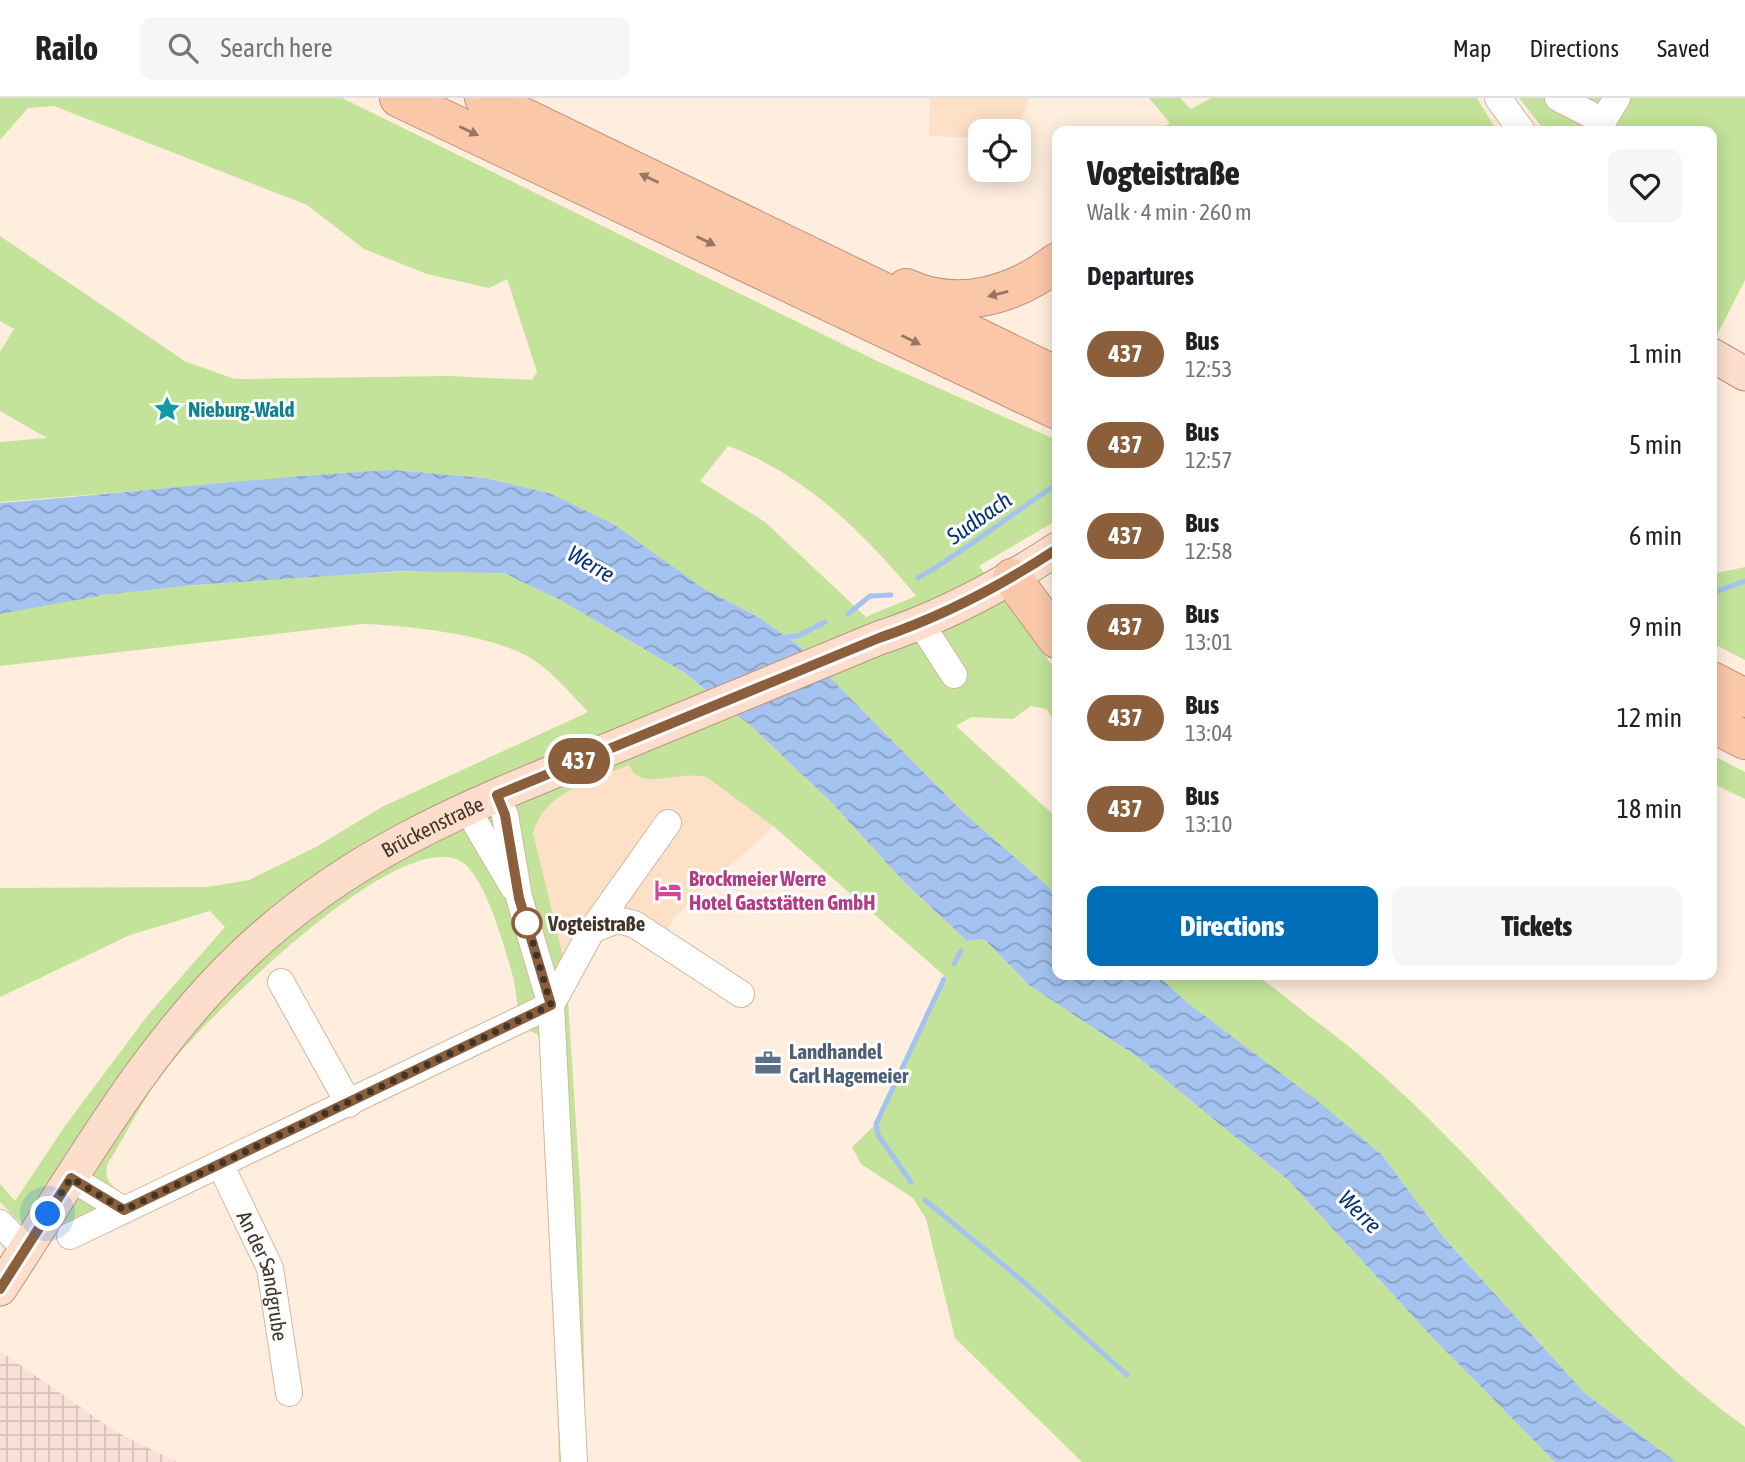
<!DOCTYPE html>
<html lang="en">
<head>
<meta charset="utf-8">
<style>
  :root { --surface:#fff; --page:#f6f6f6; --text:#202124; --muted:#757577; --line:#e0e0e0; --accent:#006db8 }
  body { margin:0; font-family:"Asap Condensed",sans-serif; background:var(--page); color:var(--text); height:100vh; display:flex; flex-direction:column; font-size:26px; white-space:nowrap }
  * { box-sizing:border-box; margin:0 }
  p { font-size:23px; color:var(--muted) }
  .icon { flex:none; width:38px; height:38px; fill:none; stroke:currentColor; stroke-width:2; stroke-linecap:round; stroke-linejoin:round }
  .map { position:relative; flex:1; overflow:hidden }
  .details { position:absolute; left:1052px; top:28px; width:665px; height:854px; display:flex; flex-direction:column; background:var(--surface); border-radius:14px; box-shadow:0 4px 18px #0003 }
  .details>* { flex:none }
  .badge { padding:0 14px; border-radius:23px; font-size:24px; line-height:46px }
  .buttons { position:absolute; left:968px; top:21px; display:grid; gap:14px }
  .buttons a { display:grid; place-items:center; width:63px; height:63px; border-radius:14px; background:var(--surface); box-shadow:0 4px 18px #0003; font-size:35px }
  .you { position:absolute; width:35px; height:35px; margin:-18px; border:5px solid #fff; border-radius:50%; background:#1a73e8; box-shadow:0 0 0 10px #1a73e833 }
  .map>.badge { position:absolute; translate:-50% -50%; box-shadow:0 0 0 4px #fff }
  h2 { padding:0 35px; font-size:26px; line-height:63px }
  .round { display:grid; place-items:center; flex:none; width:74px; height:74px; border-radius:14px; background:var(--page) }
  .headline { display:flex; align-items:center; justify-content:space-between; height:119px; padding:0 35px }
  h1 { font-size:33px; font-weight:800; line-height:52px }
  .primary-button { display:flex; gap:14px; margin-top:auto; padding:14px 35px }
  .primary-button a { flex:1; height:80px; border-radius:14px; background:var(--accent); color:#fff; font-size:28px; font-weight:800; line-height:80px; text-align:center }
  .primary-button a+a { background:var(--page); color:var(--text) }
  ul { padding:0; list-style:none }
  li { display:flex; align-items:center; gap:21px; height:91px; padding:0 35px }
  li div { flex:1 }
  li b { display:block; font-size:26px }
  li em { font-style:normal }
  li .badge { min-width:77px; font-weight:700; text-align:center }
  header { display:flex; align-items:center; gap:42px; box-sizing:border-box; height:98px; padding:0 35px; background:var(--surface); border-bottom:2px solid var(--line) }
  header strong { font-size:33px }
  nav { display:flex; gap:38px; margin-inline-start:auto; font-size:24px }
  .search { width:490px; height:63px; background:var(--page); display:flex; align-items:center; gap:18px; box-sizing:border-box; padding:0 24px; border-radius:14px; color:var(--muted); font-size:26px }
  .map>svg:first-child { display:block }
  .built { fill:#fde0c6 }
  .industrial { fill:url(#industrial-grid) }
  .green { fill:#c2e399; fill-rule:evenodd }
  .water { fill:url(#water-waves) }
  .lines { fill:none; stroke-linecap:round; stroke-linejoin:round }
  .stream { stroke:#a4c3f0; stroke-width:5 }
  .minor-casing { stroke:#d4b79d; stroke-width:28 }
  .major-casing { stroke:#ba947d; stroke-width:35 }
  .highway-casing { stroke:#ba947d; stroke-width:40 }
  .minor { stroke:#fff; stroke-width:26 }
  .major { stroke:#fdddcb; stroke-width:33 }
  .highway { stroke:#fbc7a9; stroke-width:38 }
  .oneway { fill:#957763 }
  .line-casing { stroke:#fff; stroke-width:16 }
  .line { stroke:#8b5e3c; stroke-width:10 }
  .walk { stroke:#41352a; stroke-width:7; stroke-dasharray:0 12.6 }
  .stop-dot { fill:#fff; stroke:#8b5e3c; stroke-width:3.5 }
  .labels { text-anchor:middle; dominant-baseline:central; stroke-width:6; stroke-linejoin:round; paint-order:stroke }
  .culture-label { font-size:21px; font-weight:bold; fill:#0d838f; stroke:#fff; text-anchor:start }
  .street-label { font-size:21px; fill:#41352a; stroke:#fff }
  .hotel-label { font-size:21px; font-weight:bold; fill:#b23c85; stroke:#fff; text-anchor:start }
  .stop-label { font-size:21px; font-weight:bold; fill:#41352a; stroke:#fff; text-anchor:start }
  .service-label { font-size:21px; font-weight:bold; fill:#4e5e75; stroke:#fff; text-anchor:start }
  .water-label { font-size:23px; font-style:italic; fill:#033474; stroke:#fff }
</style>
</head>
<body>
<header>
<strong>Railo</strong>
<div class="search"><svg class="icon" aria-label="search" viewBox="0 0 24 24"><circle cx="10" cy="10" r="6"/><path d="M15 15l6 6"/></svg>Search here</div>
<nav><a>Map</a><a>Directions</a><a>Saved</a></nav>
</header>
<div class="map">
<svg width="1745" height="1364" viewBox="0 0 1745 1364">
  <defs>
    <pattern id="industrial-grid" width="8" height="8" patternUnits="userSpaceOnUse" patternTransform="scale(1.75)"><rect width="8" height="8" fill="#f9e0d8"/><path d="M0 4h8M4 0v8" fill="none" stroke="#d7c1ba"/></pattern>
    <pattern id="water-waves" width="16" height="10" patternUnits="userSpaceOnUse" patternTransform="scale(1.75)"><rect width="16" height="10" fill="#a4c3f0"/><path d="M0 5q4-4 8 0t8 0" fill="none" stroke="#879fc3"/></pattern>
  </defs>
  <rect width="100%" height="100%" fill="#ffeddd"/>
  <!-- built -->
  <path class="built" d="M930 0H1029L1017 33H980V40L929 38Z
    M629 666 670 678 687 675 708 680 773 728 741 759 713 780 674 820 665 837 616 814 566 871 536 749 533 736 537 724 546 711 567 693Z"/>
  <!-- industrial -->
  <path class="industrial" d="M0 1253 116 1334 177 1364H0Z"/>
  <!-- green -->
  <path class="green" d="M0 0H342L877 263 1057 342V422L979 468 1057 574V630L1047 611 1031 608 1013 621 971 619 956 628 1057 720V796L965 716 798 547 760 520 701 489 549 395 485 380 394 372 0 404V344L47 340 0 313V254L14 231 0 223V138L186 264 235 281 449 278 532 282 537 274 507 181 489 190 427 176 364 151 307 107 54 8 28 10 0 42ZM728 348C805 376 865 436 916 498L866 519 765 424 700 383Z
    M1149 0H1180L1191 11 1211 0H1477L1497 33H1158L1170 25Z
    M1519 0H1745V182L1715 241 1712 239V33H1545Z
    M1745 469V562L1712 545V476Z
    M464 472 504 475 562 503 685 575 751 628 830 703 905 785 967 843 981 841 986 843 1029 887 1139 960 1288 1082 1430 1237 1555 1364H1082L955 1240 926 1121 913 1100 861 1066 852 1049 880 1022 947 880 773 728 708 680C680 670 641 696 629 667 593 682 545 693 533 735L566 871 581 1103 586 1364H559L551 1101 540 944 537 936 524 931C517 913 517 897 513 879 506 853 485 778 462 764 399 725 207 921 168 968 144 998 127 1035 107 1067 103 1084 116 1091 128 1099L38 1143 0 1104V1086L15 1103 65 1028 148 917 225 829 210 813 130 837 0 899V790L208 789 249 782 316 749 382 709 588 614C570 595 554 575 532 561 495 537 406 527 362 526L0 568V516C78 497 159 490 239 484 314 478 389 473 464 472Z
    M1712 657 1745 674V701L1712 685Z
    M1157 877C1179 877 1236 872 1253 877 1264 880 1301 912 1313 921 1474 1038 1583 1212 1745 1329V1364H1676L1585 1295 1445 1141 1382 1057 1189 906Z"/>
  <!-- water -->
  <path class="water" d="M394 372 485 380 549 395 615 427 701 489 760 520 798 547 965 716 1057 796V877H1157L1189 906 1319 1004 1382 1057 1445 1141 1585 1295 1676 1364H1555L1430 1237 1288 1082 1139 960 1029 887 986 843 981 841 967 843 905 785 830 703 751 628 685 575 562 503 504 475 403 473 195 487 103 497 0 516V405C131 395 262 379 394 372Z"/>
  <g class="lines">
    <!-- stream -->
    <path class="stream" d="M918 480C967 452 1010 417 1057 386
      M1712 495 1745 483
      M848 516 870 498 891 497
      M779 540 798 538 825 524
      M954 866 961 853
      M911 1084 878 1037 876 1026 944 881
      M925 1102 1025 1185 1127 1277"/>
    <!-- minor casing -->
    <g class="minor-casing">
      <g id="minor">
        <path d="M1498 0 1522 33"/>
        <path d="M1558 0 1603 23 1617 0"/>
        <path d="M921 526 954 577"/>
        <path d="M497 697 505 717 519 799 551 907 574 1364"/>
        <path d="M466 709 513 789"/>
        <path d="M592 832 617 822 634 826 741 896"/>
        <path d="M281 884 349 1006"/>
        <path d="M551 907 592 832 668 725"/>
        <path id="s1" d="M221 1068 270 1170 289 1295"/>
        <path d="M71 1080 124 1112"/>
        <path d="M0 1125 26 1152"/>
        <path d="M70 1138 551 907"/>
      </g>
    </g>
    <!-- major casing -->
    <g class="major-casing">
      <g id="major">
        <path d="M1712 257 1745 276"/>
        <path id="s2" d="M0 1191C75 1077 143 952 243 857 353 752 474 706 612 650 701 613 790 577 879 540 943 519 1001 488 1057 451"/>
      </g>
    </g>
    <!-- highway casing -->
    <g class="highway-casing">
      <path id="highway" d="M399 0 1057 312
        M484 0 1057 278
        M906 190C958 214 1015 197 1057 164
        M1012 480 1057 541
        M1712 583 1745 600
        M1712 625 1745 642"/>
    </g>
    <!-- minor -->
    <use href="#minor" class="minor"/>
    <!-- major -->
    <use href="#major" class="major"/>
    <!-- highway -->
    <use href="#highway" class="highway"/>
  </g>
  <!-- one-way arrows -->
  <defs><path id="oneway-solid" d="M-6-.8H1V-3.2L6.5 0L1 3.2V.8H-6Z" transform="scale(1.75)"/></defs>
  <g class="oneway">
    <use href="#oneway-solid" transform="translate(469 33) rotate(25)"/>
    <use href="#oneway-solid" transform="translate(649 80) rotate(-155)"/>
    <use href="#oneway-solid" transform="translate(706 143) rotate(26)"/>
    <use href="#oneway-solid" transform="translate(998 196) rotate(166)"/>
    <use href="#oneway-solid" transform="translate(911 242) rotate(26)"/>
  </g>
  <g class="lines">
    <!-- line casing -->
    <g class="line-casing">
      <path id="line" d="M0 1191 71 1080 124 1112 551 907 519 800 505 717 497 697 879 540C943 518 1001 488 1057 451"/>
    </g>
    <!-- line -->
    <use href="#line" class="line"/>
    <!-- walk -->
    <path class="walk" d="M48 1116 71 1080 124 1112 551 907 526 821 527 825"/>
  </g>
  <!-- icons -->
  <defs>
    <g id="sight-bare" transform="scale(2.1)"><path d="M0-6L1.8-2.2L6-1.7L2.9 1.2L3.7 5.4L0 3.3L-3.7 5.4L-2.9 1.2L-6-1.7L-1.8-2.2Z" fill="#0f9aa8" stroke="#fff" stroke-width="2.5" paint-order="stroke"/></g>
    <g id="hotel-bare" transform="scale(2.1)"><path d="M-6-4.5h1.5V1H6V5H4.5V3h-9V5H-6ZM-4 0a1.8 1.8 0 1 1 3.6 0ZM.5 0V-2.5h3Q6-2.5 6 0Z" fill="#d1479c" stroke="#fff" stroke-width="2.5" paint-order="stroke"/></g>
    <g id="office-bare" transform="scale(2.1)"><path d="M-6-3h4V-5.5h4V-3h4V5H-6ZM-1-4.5V-3h2v-1.5ZM-6 0V1H6V0Z" fill="#5c6f8a" stroke="#fff" stroke-width="2.5" paint-order="stroke"/></g>
  </defs>
  <g fill-rule="evenodd">
    <use href="#sight-bare" x="167" y="311"/>
    <use href="#hotel-bare" x="668" y="792"/>
    <use href="#office-bare" x="768" y="965"/>
  </g>
  <!-- markers -->
  <circle class="stop-dot" cx="527" cy="825" r="14"/>
  <g class="labels">
    <!-- culture labels -->
    <g class="culture-label">
      <text x="188" y="311">Nieburg-Wald</text>
    </g>
    <!-- street labels -->
    <g class="street-label">
      <text stroke="none"><textPath href="#s2" startOffset="644">Brückenstraße</textPath></text>
      <text stroke="none"><textPath href="#s1" startOffset="119">An der Sandgrube</textPath></text>
    </g>
    <!-- hotel labels -->
    <g class="hotel-label">
      <text x="689" y="780">Brockmeier Werre<tspan x="689" dy="24">Hotel Gaststätten GmbH</tspan></text>
    </g>
    <!-- stop labels -->
    <g class="stop-label">
      <text x="548" y="825">Vogteistraße</text>
    </g>
    <!-- service labels -->
    <g class="service-label">
      <text x="789" y="953">Landhandel<tspan x="789" dy="24">Carl Hagemeier</tspan></text>
    </g>
    <!-- water labels -->
    <g class="water-label">
      <text transform="translate(979 420) rotate(-35)">Sudbach</text>
      <text transform="translate(591 466) rotate(30)">Werre</text>
      <text transform="translate(1360 1114) rotate(45)">Werre</text>
    </g>
  </g>
</svg>
<div class="buttons">
<a><svg class="icon" aria-label="locate" viewBox="0 0 24 24"><circle cx="12" cy="12" r="6"/><path d="M12 2v4M12 18v4M2 12h4M18 12h4"/></svg></a>
</div>
<div class="you" style="left:48px;top:1116px"></div>
<b class="badge" style="left:579px;top:663px;background:#8b5e3c;color:#fff">437</b>
<section class="details">
<div class="headline"><div><h1>Vogteistraße</h1><p>Walk · 4 min · 260 m</p></div><a class="round"><svg class="icon" aria-label="heart" viewBox="0 0 24 24"><path d="M12 20l-8-8c-3-5 5-10 8-4 3-6 11-1 8 4z"/></svg></a></div>
<h2>Departures</h2>
<ul>
<li><span class="badge" style="background:#8b5e3c;color:#fff">437</span><div><b>Bus</b><p>12:53</p></div><em>1 min</em></li>
<li><span class="badge" style="background:#8b5e3c;color:#fff">437</span><div><b>Bus</b><p>12:57</p></div><em>5 min</em></li>
<li><span class="badge" style="background:#8b5e3c;color:#fff">437</span><div><b>Bus</b><p>12:58</p></div><em>6 min</em></li>
<li><span class="badge" style="background:#8b5e3c;color:#fff">437</span><div><b>Bus</b><p>13:01</p></div><em>9 min</em></li>
<li><span class="badge" style="background:#8b5e3c;color:#fff">437</span><div><b>Bus</b><p>13:04</p></div><em>12 min</em></li>
<li><span class="badge" style="background:#8b5e3c;color:#fff">437</span><div><b>Bus</b><p>13:10</p></div><em>18 min</em></li>
</ul>
<div class="primary-button"><a>Directions</a><a>Tickets</a></div>
</section>
</div>
</body>
</html>
